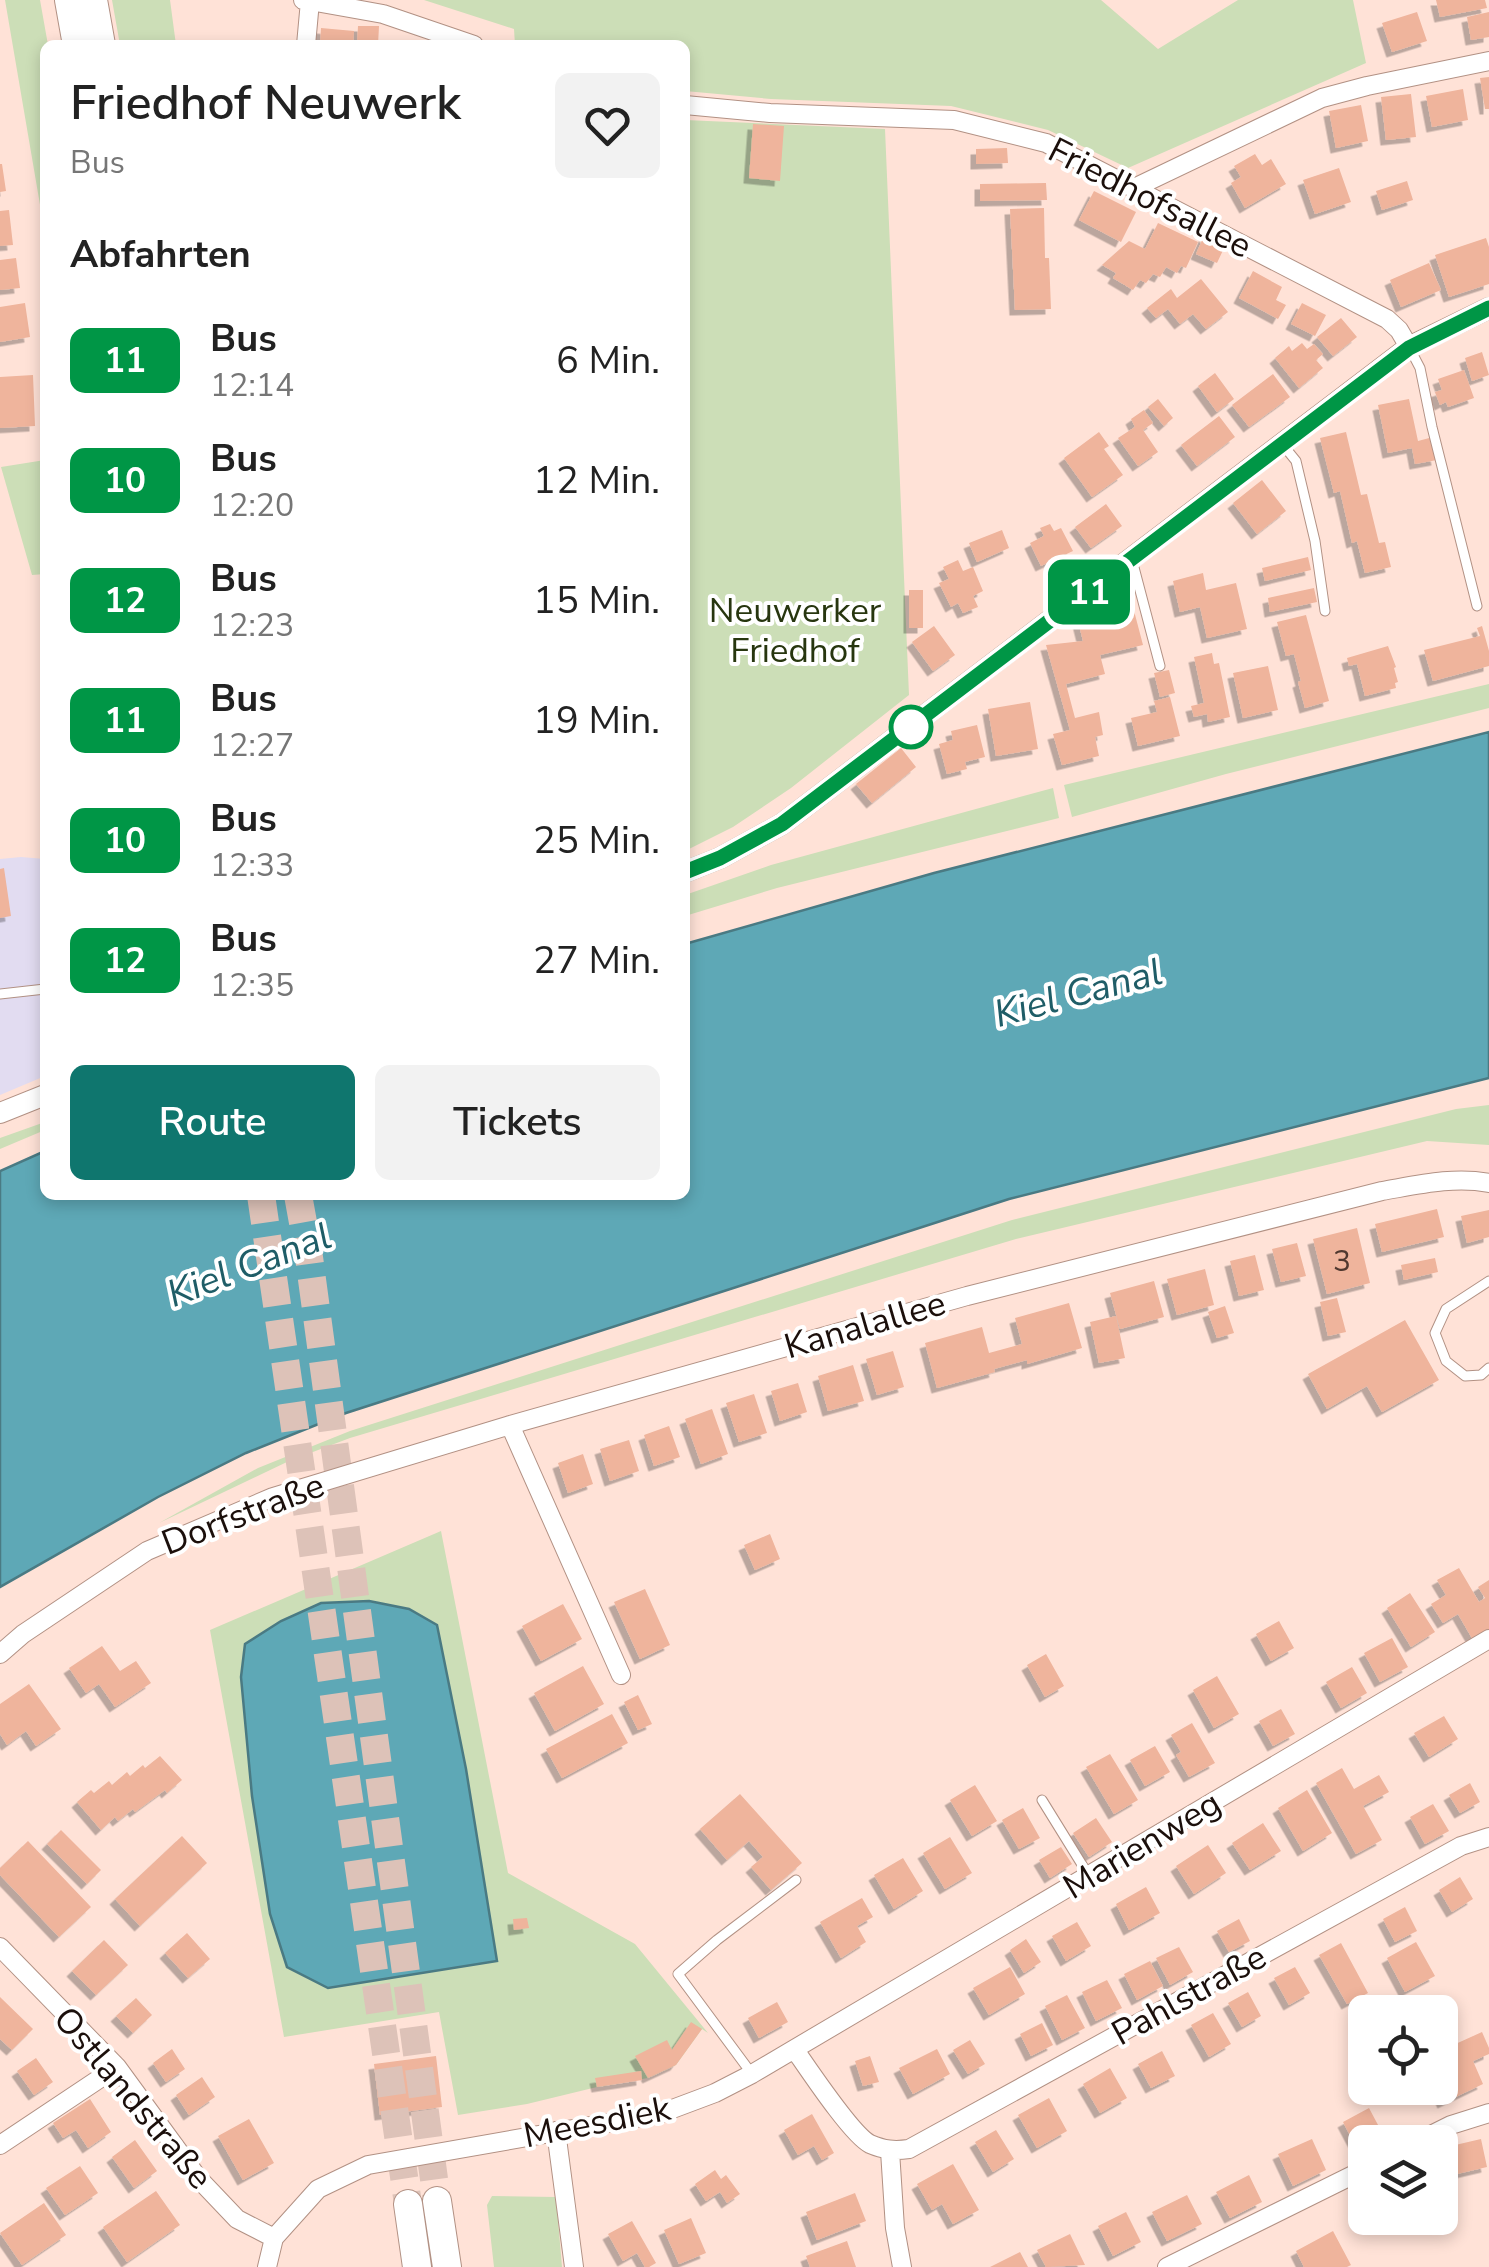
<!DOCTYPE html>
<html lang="de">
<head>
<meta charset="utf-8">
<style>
  :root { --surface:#fff; --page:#f2f2f2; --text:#222; --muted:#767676; --accent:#0f766e }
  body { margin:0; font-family:"Nunito Sans",sans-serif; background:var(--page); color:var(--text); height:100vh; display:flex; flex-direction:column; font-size:38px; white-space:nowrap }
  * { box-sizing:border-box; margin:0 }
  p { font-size:32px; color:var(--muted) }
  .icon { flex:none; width:55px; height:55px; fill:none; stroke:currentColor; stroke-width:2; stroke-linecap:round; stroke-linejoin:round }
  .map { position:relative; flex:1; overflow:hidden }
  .panel { position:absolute; left:40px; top:40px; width:650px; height:1160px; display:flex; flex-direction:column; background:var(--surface); border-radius:15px; box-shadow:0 5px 15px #0003 }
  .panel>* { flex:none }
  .badge { padding:0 20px; border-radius:15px; font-size:35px; line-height:65px }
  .buttons { position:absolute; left:1348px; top:1995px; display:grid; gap:20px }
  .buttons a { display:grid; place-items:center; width:110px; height:110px; border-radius:15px; background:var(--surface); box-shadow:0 5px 15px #0003; font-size:50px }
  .map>.badge { position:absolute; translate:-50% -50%; box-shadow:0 0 0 5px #fff }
  h2 { padding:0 30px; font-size:38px; line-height:90px }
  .round { display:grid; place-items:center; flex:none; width:105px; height:105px; border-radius:15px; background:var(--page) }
  .overview { display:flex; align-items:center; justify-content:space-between; height:170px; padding:0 30px }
  h1 { font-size:48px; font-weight:600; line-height:75px }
  .button { display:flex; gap:20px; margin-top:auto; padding:20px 30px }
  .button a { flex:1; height:115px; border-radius:15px; background:var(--accent); color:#fff; font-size:40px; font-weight:600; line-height:115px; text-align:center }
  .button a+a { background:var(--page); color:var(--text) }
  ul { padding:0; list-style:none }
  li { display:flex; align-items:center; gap:30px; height:120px; padding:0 30px }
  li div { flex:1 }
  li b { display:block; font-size:38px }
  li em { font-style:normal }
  li .badge { min-width:110px; font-weight:700; text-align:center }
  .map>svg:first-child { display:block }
  .commercial { fill:#e2dcf1 }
  .green { fill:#ccdeb7 }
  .water { fill:#5ea8b6; stroke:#4a7a83; stroke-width:2.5 }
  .building { fill:#efb49c; filter:url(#shadow) }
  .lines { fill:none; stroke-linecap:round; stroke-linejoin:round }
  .trunk-tunnel { stroke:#ddc2b8; stroke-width:28; stroke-dasharray:28 14; stroke-linecap:butt }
  .service-casing { stroke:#b29184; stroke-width:11 }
  .minor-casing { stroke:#b29184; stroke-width:20 }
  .tertiary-casing { stroke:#b29184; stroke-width:22 }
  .trunk-casing { stroke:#b29184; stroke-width:30 }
  .service { stroke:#fff; stroke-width:9 }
  .minor { stroke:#fff; stroke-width:18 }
  .tertiary { stroke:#fff; stroke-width:20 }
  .trunk { stroke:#fff; stroke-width:28 }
  .line-casing { stroke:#fff; stroke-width:22 }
  .line { stroke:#009646; stroke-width:15 }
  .stop-dot { fill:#fff; stroke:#009646; stroke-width:5 }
  .labels { text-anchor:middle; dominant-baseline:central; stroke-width:8; stroke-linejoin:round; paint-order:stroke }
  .number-label { font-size:30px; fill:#50382f }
  .street-label { font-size:35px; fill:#1b0f0b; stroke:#fff }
  .park-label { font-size:35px; fill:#27360f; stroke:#fff }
  .water-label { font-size:38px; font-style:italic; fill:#1f5d67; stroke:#fff }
</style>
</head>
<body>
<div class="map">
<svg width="1489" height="2267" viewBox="0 0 1489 2267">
  <defs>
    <filter id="shadow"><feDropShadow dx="-5.5" dy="5.5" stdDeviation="0" flood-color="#0004"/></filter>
  </defs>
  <rect width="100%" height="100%" fill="#ffe2d7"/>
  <!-- commercial -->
  <path class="commercial" d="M21 857 45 859V1076L0 1095V859Z"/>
  <!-- green -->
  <path class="green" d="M5 0H40L48 45H45V234Z
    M112 0H170L176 45H120Z
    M424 0H1101L1158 49 1238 0H1353L1366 63 1128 168 1048 130 951 106 771 99 685 91V45H515L514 29Z
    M685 120 885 129 909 695 791 788 733 827 685 851Z
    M45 460V574L32 575 1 467Z
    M1489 684V708L1226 774 1072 817 1064 785Z
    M1053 788 1059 818 777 888 685 916V895L771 865Z
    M1489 1105V1145L1427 1141 1016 1239 350 1438 289 1461 159 1523 258 1468 350 1431 1012 1220 1456 1109Z
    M45 1122V1130L0 1149V1138Z
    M441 1531 508 1873 635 1944 708 2033 702 2029 676 2065 648 2078 597 2087 527 2104 458 2115 439 2012 284 2037 210 1630Z
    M492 2196 556 2197 562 2267H494L487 2205Z"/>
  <!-- water -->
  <path class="water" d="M1489 732V1078L1009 1199 346 1413 246 1453 158 1497 0 1587V1171L45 1151V1195H685V944L934 873Z
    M369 1601 409 1609 437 1625 466 1769 497 1961 328 1988 287 1967 270 1914 252 1796 241 1677 245 1644 281 1621 321 1603Z"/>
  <!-- building -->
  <path class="building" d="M1436 0H1485L1487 8 1440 17Z
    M1417 12 1427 41 1392 52 1382 23Z
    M1489 12V37L1471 40 1467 17Z
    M358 26H379L378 45 357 44Z
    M321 28 354 31 353 45H320Z
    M1489 77V109H1485L1480 78Z
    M1463 89 1468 120 1432 127 1426 96Z
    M1411 94 1416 137 1386 140 1381 97Z
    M1361 105 1368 141 1336 148 1329 111Z
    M753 124 784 126 780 181 749 178Z
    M1007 148 1008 163 976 164V149Z
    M1255 154 1262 165 1271 159 1286 184 1245 208 1231 183 1241 177 1234 166Z
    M0 164H2L6 191 0 192Z
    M1339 168 1351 202 1315 214 1303 180Z
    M1407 181 1413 200 1382 210 1376 191Z
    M1046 183 1047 200 980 201V184Z
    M1094 191 1136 212 1121 242 1079 220Z
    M1044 208 1045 258H1049L1051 309 1015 310 1010 209Z
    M9 210 13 245 0 246V211Z
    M1158 223 1198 242 1186 268 1181 266 1177 273 1166 267 1160 277 1153 274 1146 283 1140 280 1133 290 1113 278 1116 273 1102 265 1129 241 1145 249Z
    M1204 236 1225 246 1217 263 1196 254Z
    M1486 238 1489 247V284L1449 297 1435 255Z
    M16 258 20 288 0 290V260Z
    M1429 263 1441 290 1401 307 1390 280Z
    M1253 271 1282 287 1276 300 1286 305 1278 319 1239 298Z
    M1201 279 1228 312 1206 329 1193 314 1180 324 1168 309 1156 318 1147 308 1171 289 1177 298Z
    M25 303 30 337 0 342V307Z
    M1302 303 1326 315 1315 336 1291 324Z
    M1341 318 1357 337 1333 356 1317 337Z
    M1302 343 1307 349 1314 344 1323 354 1316 360 1323 368 1299 388 1275 358 1289 346 1292 351Z
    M1482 352 1489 375 1472 381 1465 358Z
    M1464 370 1474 398 1448 407 1446 402 1440 405 1435 392 1442 390 1438 379Z
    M1215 373 1234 399 1217 412 1198 386Z
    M1273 374 1290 397 1249 427 1232 405Z
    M33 375 35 426 0 428V377Z
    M1158 399 1173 418 1164 426 1148 407Z
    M1409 399 1418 441 1433 437 1437 460 1415 464 1412 448 1388 453 1378 405Z
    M1144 410 1153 423 1143 430 1158 452 1138 466 1118 438 1135 427 1131 419Z
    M1219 416 1235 437 1197 466 1181 445Z
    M1099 432 1109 446 1104 449 1123 475 1092 497 1064 458Z
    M1346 432 1361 495 1367 494 1379 543 1385 542 1391 567 1365 573 1357 541 1352 543 1340 491 1334 493 1320 438Z
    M1262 480 1286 511 1257 534 1233 503Z
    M1106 504 1122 526 1091 548 1075 527Z
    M1050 524 1054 531 1061 528 1073 551 1041 566 1030 543 1044 536 1040 528Z
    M1002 530 1009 548 977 562 969 543Z
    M1308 557 1311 570 1265 581 1262 568Z
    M958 560 963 571 973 567 983 591 973 596 978 607 963 613 958 603 951 607 939 583 949 579 943 567Z
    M1203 573 1206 590 1236 583 1247 629 1207 638 1200 607 1180 612 1173 581Z
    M1314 588 1317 602 1270 612 1268 598Z
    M909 590H923V628H909Z
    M1133 607 1143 645 1100 655 1105 674 1066 684 1075 718 1099 712 1103 735 1095 737 1099 756 1062 765 1053 734 1070 730 1046 645 1083 641 1078 621Z
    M1306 615 1329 701 1305 708 1298 682 1301 681 1294 654 1286 656 1277 622Z
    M934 626 955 655 933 671 912 642Z
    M1482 626 1489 651V666L1433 681 1424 650 1480 636 1477 628Z
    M1388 646 1396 667 1394 668 1398 682 1395 683 1396 688 1365 696 1357 664 1349 666 1347 658Z
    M1212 653 1214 664 1219 663 1230 717 1208 722 1207 714 1194 717 1191 706 1204 703 1194 657Z
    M1268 666 1278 710 1243 718 1233 673Z
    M1169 670 1175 693 1160 697 1154 673Z
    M1170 697 1180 736 1138 746 1131 718 1157 712 1154 701Z
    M1030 702 1038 749 996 756 988 709Z
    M977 725 985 757 965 762 967 769 947 774 939 744 953 740 951 731Z
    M901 748 916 767 872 803 856 784Z
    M4 868 11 916 0 918V869Z
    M1437 1209 1444 1237 1382 1252 1375 1224Z
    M1489 1210V1237L1467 1243 1461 1216Z
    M1357 1228 1370 1283 1327 1294 1313 1239Z
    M1297 1243 1306 1276 1281 1282 1272 1249Z
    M1255 1255 1264 1290 1239 1296 1230 1261Z
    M1435 1258 1438 1272 1404 1280 1401 1265Z
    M1205 1269 1214 1305 1177 1315 1167 1279Z
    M1154 1281 1164 1317 1120 1329 1110 1293Z
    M1337 1298 1346 1332 1328 1336 1320 1302Z
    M1069 1303 1082 1348 1027 1364V1360L994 1369 995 1372 937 1388 925 1343 982 1327 989 1353 1022 1344 1015 1318Z
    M1225 1306 1234 1333 1217 1338 1208 1312Z
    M1116 1316 1125 1358 1099 1363 1090 1322Z
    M1405 1320 1439 1380 1382 1412 1367 1386 1327 1409 1308 1374Z
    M893 1351 904 1387 877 1395 866 1359Z
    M853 1365 864 1401 828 1411 818 1376Z
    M798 1383 807 1412 780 1421 771 1391Z
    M754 1394 767 1433 739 1442 726 1403Z
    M712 1409 728 1454 701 1464 685 1419Z
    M669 1426 680 1457 654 1466 644 1435Z
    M629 1440 639 1471 610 1481 600 1449Z
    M583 1454 593 1484 568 1493 558 1463Z
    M770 1534 780 1559 755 1570 744 1545Z
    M1459 1568 1479 1602 1485 1598 1478 1587 1489 1580V1630L1473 1640 1458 1614 1443 1623 1431 1604 1446 1595 1437 1580Z
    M645 1589 670 1645 640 1659 614 1602Z
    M1410 1593 1435 1632 1411 1647 1387 1608Z
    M563 1604 582 1639 541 1661 522 1626Z
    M1279 1621 1294 1648 1271 1661 1256 1634Z
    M1392 1638 1408 1667 1380 1682 1364 1653Z
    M102 1646 120 1671 136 1661 151 1683 115 1707 99 1684 86 1693 69 1668Z
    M1046 1654 1064 1686 1045 1697 1027 1665Z
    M583 1666 604 1704 555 1731 534 1693Z
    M1352 1667 1367 1693 1341 1708 1326 1682Z
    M1217 1676 1239 1714 1214 1728 1193 1690Z
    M29 1684 61 1729 36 1746 26 1731 7 1745 0 1734V1704Z
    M638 1695 652 1724 638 1730 624 1702Z
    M1281 1709 1295 1734 1273 1746 1259 1721Z
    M612 1714 628 1743 562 1778 546 1749Z
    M1444 1716 1458 1739 1429 1757 1414 1733Z
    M1192 1723 1215 1763 1189 1777 1176 1755 1181 1752 1171 1735Z
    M1155 1746 1170 1772 1145 1786 1130 1760Z
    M1110 1754 1138 1800 1114 1814 1086 1767Z
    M160 1756 182 1780 167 1793 165 1790 135 1812 133 1809 118 1821 115 1817 101 1830 77 1802 91 1790 94 1793 109 1781 112 1785 127 1772 130 1776 143 1765 145 1768Z
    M1342 1768 1354 1789 1379 1775 1389 1792 1363 1806 1382 1840 1356 1854 1316 1783Z
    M1470 1783 1480 1802 1460 1813 1449 1795Z
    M975 1785 997 1821 972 1836 950 1800Z
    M1307 1790 1332 1833 1303 1851 1278 1808Z
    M740 1794 802 1863 771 1890 751 1867 763 1857 749 1841 727 1860 700 1829Z
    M1433 1804 1449 1831 1425 1844 1410 1817Z
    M1023 1808 1040 1838 1019 1849 1002 1820Z
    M1096 1818 1112 1842 1089 1857 1073 1833Z
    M1263 1823 1281 1851 1250 1870 1232 1843Z
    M61 1830 101 1870 87 1884 47 1844Z
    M182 1836 207 1863 140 1926 115 1899Z
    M950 1837 972 1873 945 1889 923 1853Z
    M28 1841 91 1907 59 1937 0 1875V1868Z
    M1208 1845 1226 1873 1194 1894 1176 1866Z
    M1061 1847 1072 1864 1050 1878 1039 1860Z
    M903 1858 923 1891 894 1909 874 1875Z
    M1460 1877 1473 1899 1452 1912 1439 1890Z
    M1146 1887 1160 1913 1129 1930 1116 1904Z
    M862 1898 873 1917 857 1926 866 1942 841 1958 820 1922Z
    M1405 1907 1417 1931 1395 1942 1383 1919Z
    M527 1918 529 1928 514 1930 513 1919Z
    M1239 1919 1250 1941 1229 1952 1217 1931Z
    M1077 1922 1091 1946 1066 1961 1052 1936Z
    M187 1933 210 1959 188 1978 165 1953Z
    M1026 1939 1041 1962 1024 1973 1010 1950Z
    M104 1940 128 1965 96 1995 72 1971Z
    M1416 1942 1435 1976 1405 1992 1387 1958Z
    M1341 1943 1368 1993 1347 2004 1319 1955Z
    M1179 1947 1193 1972 1170 1985 1156 1958Z
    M1150 1961 1163 1986 1137 2000 1124 1974Z
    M1010 1967 1025 1994 989 2015 973 1988Z
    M1295 1967 1310 1993 1289 2005 1274 1978Z
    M1107 1980 1122 2008 1096 2021 1082 1992Z
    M1248 1992 1261 2016 1242 2027 1228 2003Z
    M1067 1995 1085 2028 1062 2040 1045 2006Z
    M0 1997 33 2029 12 2050 0 2039Z
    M136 1998 152 2015 133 2033 116 2016Z
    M777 2002 788 2022 759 2038 748 2018Z
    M1213 2013 1231 2044 1209 2057 1191 2025Z
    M691 2022 702 2029 676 2065 648 2078 635 2056 667 2040 672 2050Z
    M1042 2023 1053 2045 1031 2056 1020 2034Z
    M1482 2032 1489 2048V2054L1473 2061 1483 2084 1443 2103 1436 2088H1440V2051Z
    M970 2040 985 2064 968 2074 953 2050Z
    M172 2049 185 2069 166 2082 153 2063Z
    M937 2049 950 2074 913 2094 899 2068Z
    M1162 2051 1175 2076 1151 2088 1138 2064Z
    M436 2056 442 2107 380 2115 374 2064Z
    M870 2056 879 2082 863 2086 855 2061Z
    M36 2058 53 2082 34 2095 17 2071Z
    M1110 2068 1127 2098 1100 2113 1083 2084Z
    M641 2071 642 2080 597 2087 595 2078Z
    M202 2077 215 2097 189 2115 176 2095Z
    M1049 2098 1067 2131 1037 2148 1018 2115Z
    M90 2099 111 2132 88 2148 76 2130 63 2138 53 2123Z
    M1369 2108 1386 2140 1380 2142H1365V2151L1360 2154 1343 2122Z
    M812 2114 834 2153 822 2160 814 2146 798 2155 784 2130Z
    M249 2119 274 2163 243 2180 218 2136Z
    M996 2130 1014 2159 993 2172 975 2142Z
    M1312 2139 1326 2170 1293 2186 1278 2154Z
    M1481 2139 1487 2167 1457 2174 1451 2146Z
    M135 2140 157 2171 134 2188 112 2157Z
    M953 2164 979 2210 953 2224 942 2204 932 2210 917 2184Z
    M80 2166 98 2193 65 2215 46 2188Z
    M715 2170 721 2179 726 2175 740 2194 727 2203 720 2192 706 2201 695 2184Z
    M1249 2175 1262 2202 1230 2218 1216 2192Z
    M156 2191 180 2225 127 2262 103 2227Z
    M855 2193 866 2221 817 2240 806 2212Z
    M1187 2195 1202 2224 1167 2241 1152 2212Z
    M44 2203 66 2235 22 2265 0 2233Z
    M1126 2212 1141 2242 1113 2256 1098 2226Z
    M691 2218 706 2253 679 2264 664 2230Z
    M632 2221 656 2263 649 2267H645L637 2253 623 2261 608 2234Z
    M1333 2231 1351 2265 1347 2267H1304L1296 2251Z
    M1070 2234 1085 2265 1046 2267 1037 2250Z
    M847 2241 856 2267H810L806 2256Z
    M1020 2252 1028 2267H990Z"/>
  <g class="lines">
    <!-- trunk-tunnel -->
    <path class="trunk-tunnel" d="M261 1195 408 2204
      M298 1195 308 1250 437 2201"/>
    <!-- service casing -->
    <g class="service-casing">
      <path id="service" d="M1409 347 1420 368 1432 427 1477 606
        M1283 445 1296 461 1315 541 1325 611
        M1132 560 1160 666
        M0 994 45 989
        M1489 1281 1446 1309 1435 1333 1446 1361 1465 1376 1481 1375 1489 1368
        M1042 1800 1089 1876
        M752 2074 678 1974 717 1940 796 1880"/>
    </g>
    <!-- minor casing -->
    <g class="minor-casing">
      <path id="minor" d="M303 0 310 1 306 45
        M310 1 383 14 474 45
        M685 105 770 113 954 120 1046 143 1387 319 1399 330 1409 347
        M1134 188 1322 98 1367 86 1489 61
        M510 1425 621 1675
        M0 1654 23 1634 147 1551 273 1497 510 1425 967 1296 1382 1191C1417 1185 1454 1176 1489 1183
        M0 1947 117 2067 198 2178 237 2219 274 2238
        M795 2050C809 2070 852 2135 870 2144 884 2150 894 2151 909 2149L1461 1846 1489 1837
        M556 2131 574 2267
        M1417 2142 1451 2125 1489 2113
        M0 2145 117 2067
        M890 2151 895 2228 902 2267
        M267 2267 274 2238 318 2189 368 2165 659 2114 715 2093 752 2074 1489 1639
        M1167 2267 1365 2169"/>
    </g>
    <!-- tertiary casing -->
    <g class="tertiary-casing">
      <path id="tertiary" d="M685 872 720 858 782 824 1409 347 1489 308
        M0 1113 45 1095"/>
    </g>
    <!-- trunk casing -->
    <g class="trunk-casing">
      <path id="trunk" d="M69 0 77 45
        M93 0 101 45
        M437 2201 447 2267
        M408 2204 417 2267"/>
    </g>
    <!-- service -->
    <use href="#service" class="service"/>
    <!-- minor -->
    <use href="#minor" class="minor"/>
    <!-- tertiary -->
    <use href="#tertiary" class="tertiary"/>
    <!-- trunk -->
    <use href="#trunk" class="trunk"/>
  </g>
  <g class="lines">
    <!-- line casing -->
    <g class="line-casing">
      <path id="line" d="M685 872 720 858 782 824 1409 348 1489 308"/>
    </g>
    <!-- line -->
    <use href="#line" class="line"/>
  </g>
  <!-- markers -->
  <circle class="stop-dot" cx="911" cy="727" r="20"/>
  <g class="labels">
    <!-- number labels -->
    <g class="number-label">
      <text x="1342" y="1261">3</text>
    </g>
    <!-- street labels -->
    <g class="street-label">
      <text transform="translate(1150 198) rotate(27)">Friedhofsallee</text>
      <text transform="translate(865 1325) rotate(-16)">Kanalallee</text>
      <text transform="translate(243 1514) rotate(-21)">Dorfstraße</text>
      <text transform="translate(1142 1845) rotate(-31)">Marienweg</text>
      <text transform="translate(1189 1995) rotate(-29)">Pahlstraße</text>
      <text transform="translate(133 2098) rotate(50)">Ostlandstraße</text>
      <text transform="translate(597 2122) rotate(-11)">Meesdiek</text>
    </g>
    <!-- park labels -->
    <g class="park-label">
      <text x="795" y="610">Neuwerker<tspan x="795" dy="40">Friedhof</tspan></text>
    </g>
    <!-- water labels -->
    <g class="water-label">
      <text transform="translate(1078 993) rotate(-15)">Kiel Canal</text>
      <text transform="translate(249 1265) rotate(-21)">Kiel Canal</text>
    </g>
  </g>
</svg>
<div class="buttons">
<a><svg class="icon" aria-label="locate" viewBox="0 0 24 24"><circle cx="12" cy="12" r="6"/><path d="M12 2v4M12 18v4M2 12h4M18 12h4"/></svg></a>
<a><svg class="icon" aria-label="layers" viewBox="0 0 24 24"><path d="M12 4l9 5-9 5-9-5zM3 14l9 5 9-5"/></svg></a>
</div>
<b class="badge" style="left:1089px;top:592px;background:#009646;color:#fff">11</b>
<section class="panel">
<div class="overview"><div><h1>Friedhof Neuwerk</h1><p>Bus</p></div><a class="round"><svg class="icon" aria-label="heart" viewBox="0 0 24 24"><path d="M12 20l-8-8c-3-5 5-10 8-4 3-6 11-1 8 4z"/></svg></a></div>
<h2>Abfahrten</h2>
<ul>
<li><span class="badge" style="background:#009646;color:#fff">11</span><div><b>Bus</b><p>12:14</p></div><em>6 Min.</em></li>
<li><span class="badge" style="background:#009646;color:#fff">10</span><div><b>Bus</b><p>12:20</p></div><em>12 Min.</em></li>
<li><span class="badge" style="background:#009646;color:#fff">12</span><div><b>Bus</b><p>12:23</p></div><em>15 Min.</em></li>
<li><span class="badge" style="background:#009646;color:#fff">11</span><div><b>Bus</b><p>12:27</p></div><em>19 Min.</em></li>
<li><span class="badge" style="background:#009646;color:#fff">10</span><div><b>Bus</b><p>12:33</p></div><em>25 Min.</em></li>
<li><span class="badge" style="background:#009646;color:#fff">12</span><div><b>Bus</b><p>12:35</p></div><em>27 Min.</em></li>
</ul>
<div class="button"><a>Route</a><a>Tickets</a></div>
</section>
</div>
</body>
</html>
